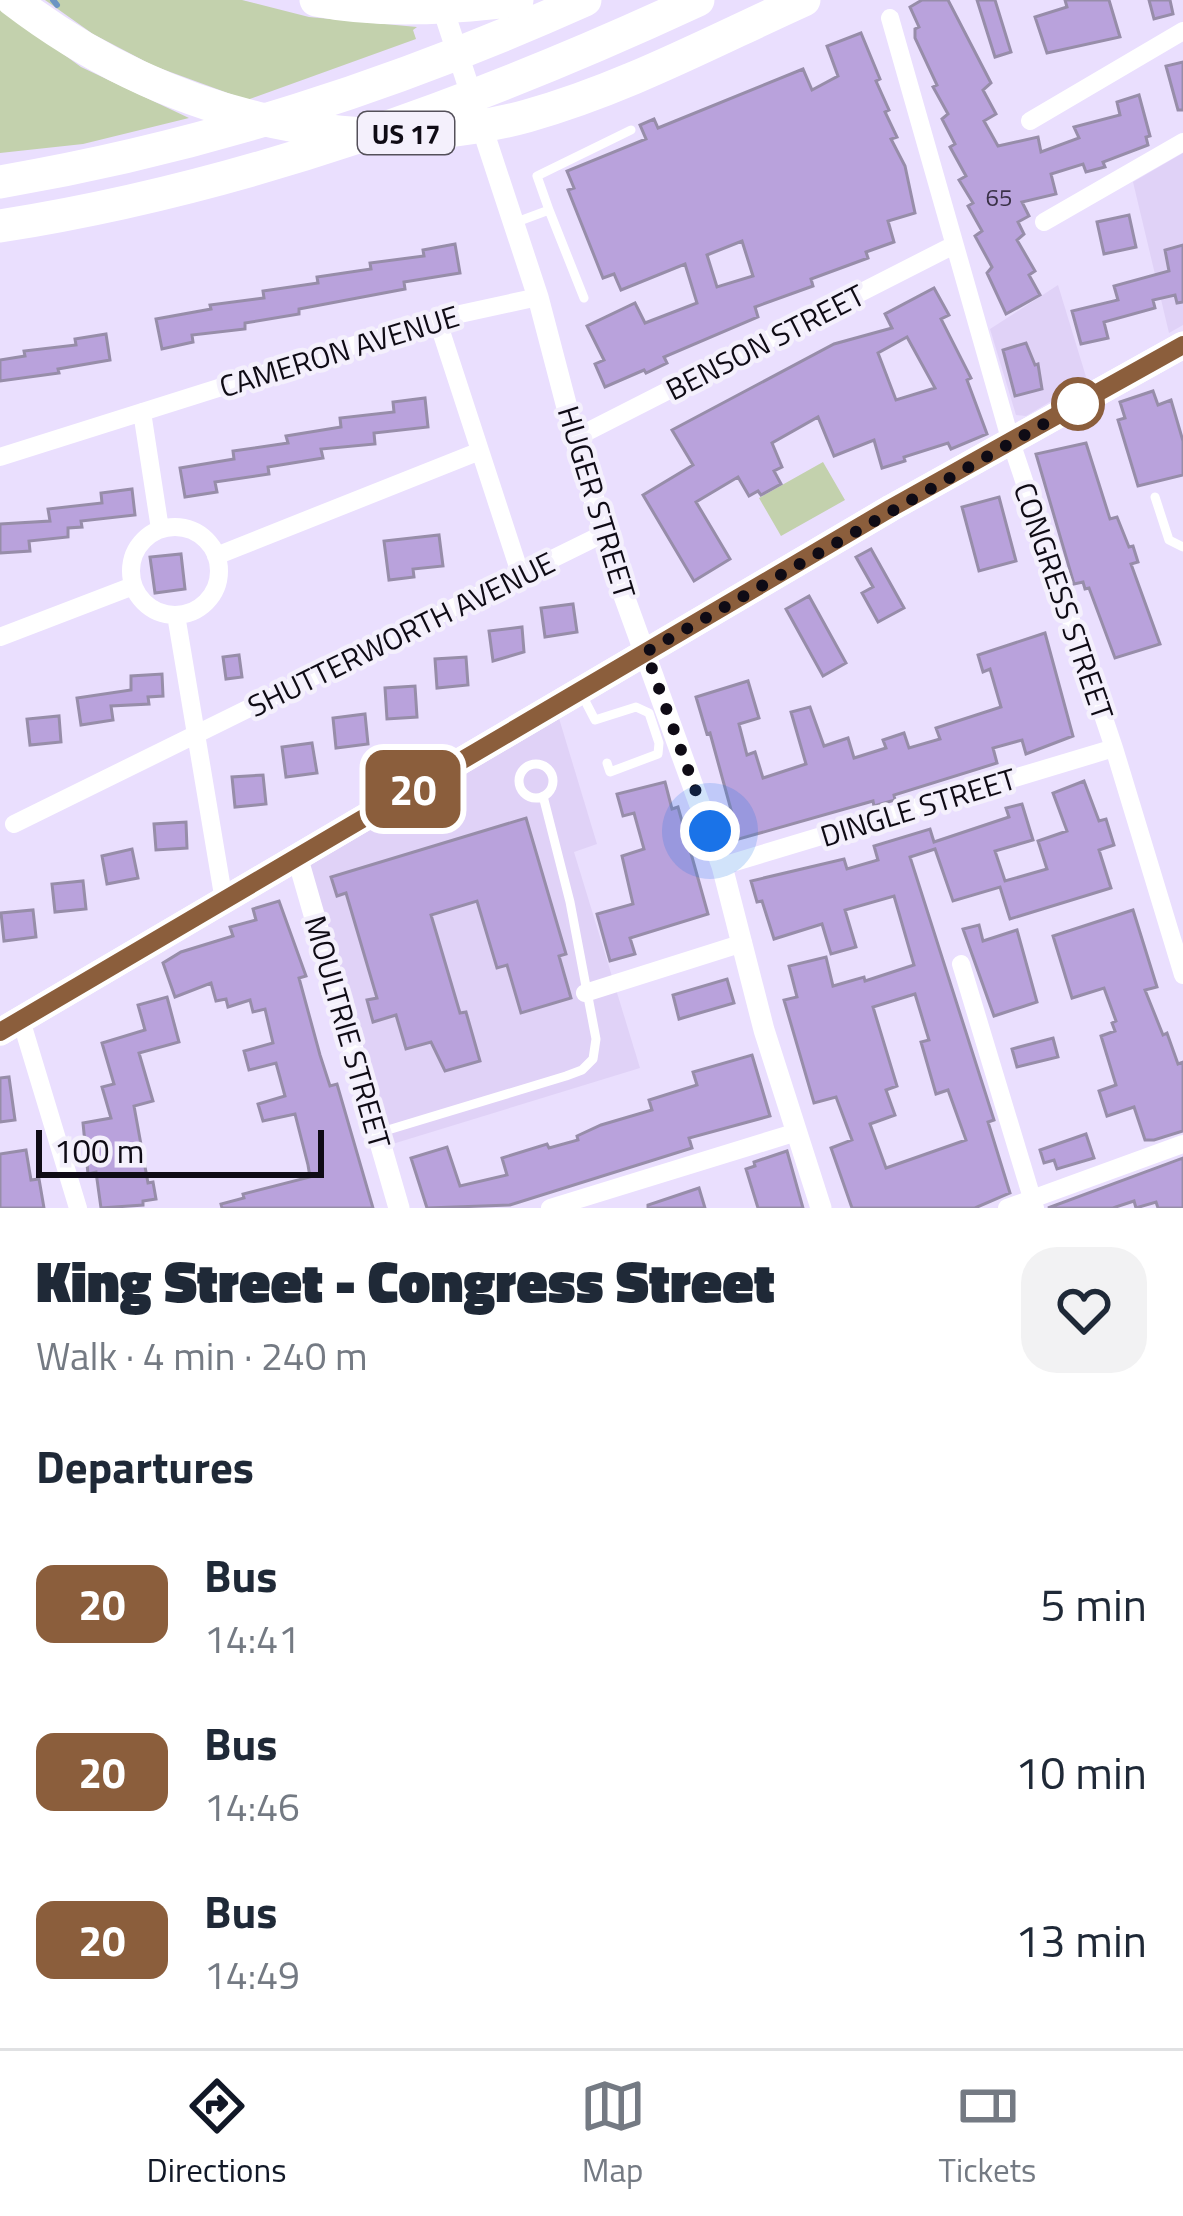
<!DOCTYPE html>
<html lang="en">
<head>
<meta charset="utf-8">
<style>
  :root { --surface:#fff; --page:#f2f2f3; --text:#1f2937; --muted:#747a83; --line:#e0e1e3; --accent:#111827 }
  body { margin:0; font-family:"Titillium Web",sans-serif; background:var(--page); color:var(--text); height:100vh; display:flex; flex-direction:column; font-size:45px; white-space:nowrap }
  * { box-sizing:border-box; margin:0 }
  p { font-size:39px; color:var(--muted) }
  .icon { flex:none; width:66px; height:66px; fill:none; stroke:currentColor; stroke-width:2; stroke-linecap:round; stroke-linejoin:round }
  .map { position:relative; height:1208px; overflow:hidden }
  .panel { display:flex; flex-direction:column; background:var(--surface); flex:1 }
  .panel>* { flex:none }
  .badge { padding:0 24px; border-radius:18px; font-size:42px; line-height:78px }
  .scale { position:absolute; left:36px; bottom:30px; width:288px; box-sizing:border-box; padding-left:12px; border:6px solid #0f0b15; border-top:0; font-size:33px; line-height:42px; white-space:nowrap; color:#0f0b15; -webkit-text-stroke:9px #f4f0fc; paint-order:stroke }
  .you { position:absolute; width:60px; height:60px; margin:-30px; border:9px solid #fff; border-radius:50%; background:#1a73e8; box-shadow:0 0 0 18px #1a73e833 }
  .map>.badge { position:absolute; translate:-50% -50%; box-shadow:0 0 0 6px #fff }
  h2 { padding:0 36px; font-size:45px; line-height:108px }
  .round { display:grid; place-items:center; flex:none; width:126px; height:126px; border-radius:36px; background:var(--page) }
  .summary { display:flex; align-items:center; justify-content:space-between; height:204px; padding:0 36px }
  h1 { font-size:57px; font-weight:800; line-height:90px }
  ul { padding:0; list-style:none }
  li { display:flex; align-items:center; gap:36px; height:168px; padding:0 36px }
  li div { flex:1 }
  li b { display:block; font-size:45px }
  li em { font-style:normal }
  li .badge { min-width:132px; font-weight:700; text-align:center }
  .tab-bar { display:flex; justify-content:space-around; align-items:center; height:168px; border-top:3px solid var(--line); background:var(--surface); font-size:33px; color:var(--muted) }
  .tab-bar a { display:grid; justify-items:center; gap:6px }
  .tab-bar .current { color:var(--accent) }
  .map>svg:first-child { display:block }
  .built { fill:#e0d2f7 }
  .green { fill:#c3d1ad }
  .lines { fill:none; stroke-linecap:round; stroke-linejoin:round }
  .stream { stroke:#6b94c3; stroke-width:6 }
  .building { fill:#b9a2dc; stroke:#978da9; stroke-width:3; fill-rule:evenodd }
  .service { stroke:#fff; stroke-width:9 }
  .minor { stroke:#fff; stroke-width:18 }
  .tertiary { stroke:#fff; stroke-width:21 }
  .primary { stroke:#fff; stroke-width:27 }
  .motorway { stroke:#fff; stroke-width:33 }
  .line-casing { stroke:#fff; stroke-width:27 }
  .line { stroke:#8b5e3c; stroke-width:18 }
  .walk { stroke:#0f0b15; stroke-width:12; stroke-dasharray:0 21.6 }
  .stop-dot { fill:#fff; stroke:#8b5e3c; stroke-width:6 }
  .labels { text-anchor:middle; dominant-baseline:central; stroke-width:9; stroke-linejoin:round; paint-order:stroke }
  .number-label { font-size:24px; fill:#3a3147 }
  .shield { fill:#f4f0fc; stroke:#54505a; stroke-width:3 }
  .shield-label { font-size:27px; font-weight:bold; fill:#0f0b15 }
  .street-label { font-size:30px; fill:#0f0b15; stroke:#f4f0fc }
</style>
</head>
<body>
<div class="map">
<svg width="1183" height="1208" viewBox="0 0 1183 1208">
  <rect width="100%" height="100%" fill="#eadffe"/>
  <!-- built -->
  <path class="built" d="M1183 153V325L1169 333 1133 182Z
    M1058 285 1087 380 1026 416 1016 415 990 329Z
    M555 705 597 844 574 852 640 1068 386 1146 297 856Z"/>
  <!-- green -->
  <path class="green" d="M45 0H242L309 17 417 27 413 30 416 39 247 100 154 66 93 34Z
    M0 8 81 67 189 118 83 144 0 153Z
    M823 462 845 500 781 536 759 498Z"/>
  <g class="lines">
    <!-- stream -->
    <path class="stream" d="M53 0 57 5"/>
  </g>
  <!-- building -->
  <path class="building" d="M922 0H948L991 83 983 90 996 114 984 121 998 146 1038 137 1041 152 1079 138 1074 127 1120 115 1117 102 1139 95 1150 136 1146 137 1148 145 1103 162 1105 167 1086 172 1083 164 1051 174 1056 194 1022 202 1029 216 1018 222 1024 234 1017 240 1035 271 1029 275 1040 295 1006 314 987 273 992 267 975 236 982 231 968 206 973 203 959 180 966 176 950 147 955 144 942 119 948 114 933 87 937 85 915 38V29L919 27 910 7Z
    M977 0H995L1011 52 995 57Z
    M1065 0H1109L1120 37 1047 53 1035 17 1067 7Z
    M1149 0H1170L1173 14 1154 19Z
    M861 33 880 79 876 81 889 110 885 112 897 137 891 139 905 166 915 213 888 221 894 242 866 252 868 258 811 279 813 286 755 307 758 317 664 357 667 363 646 373 644 370 605 387 595 364 604 360 587 326 635 303 645 323 697 303 685 264 621 290 614 274 603 278 568 190 574 188 567 171 646 139 640 125 654 119 658 128 803 69 812 90 838 76 827 46ZM742 241 753 276 717 287 707 255Z
    M1183 62V110H1178L1166 66Z
    M1129 215 1136 247 1104 254 1097 222Z
    M455 244 460 273 404 282 405 289 299 309V314L245 323V329L192 335 193 342 162 349 156 319 211 309 210 305 264 298 263 291 318 283 317 277 371 269 370 263 424 256 423 250Z
    M1183 245V302L1177 303 1175 295 1153 300 1155 308 1104 322 1108 338 1081 344 1072 311 1118 300 1114 286 1169 271 1165 250Z
    M934 288 949 315 941 319 971 378 967 380 987 434 951 449 948 443 904 457 905 461 882 468 874 440 834 456 818 417 772 443 782 467 774 471 781 484 761 495 758 491 749 496 738 477 696 502 730 559 694 581 643 495 693 465 672 430 834 344 892 328 885 314ZM907 337 935 388 896 400 878 353Z
    M106 334 110 360 58 369 59 373 0 381V360L25 356 24 351 76 345 75 339Z
    M1026 343 1035 365 1038 364 1042 389 1015 396 1003 350Z
    M1153 391 1158 405 1171 400 1183 441V475L1138 486 1118 420 1125 418 1120 402Z
    M425 398 428 427 374 433 375 444 321 449 323 458 268 467 269 474 215 482 217 492 185 497 180 468 234 459 233 451 288 443 286 436 341 427 340 418 394 412 393 402Z
    M1086 443 1110 519 1117 517 1129 547 1133 546 1138 562 1131 564 1160 644 1115 658 1089 588 1085 589 1083 582 1074 584 1036 454Z
    M132 489 135 515 81 521 82 527 68 528V537L29 541 30 551 0 553V524L50 521 48 509 102 503 101 493Z
    M999 497 1016 561 979 571 962 507Z
    M439 535 443 566 413 569 414 577 389 580 384 541Z
    M871 549 904 608 878 622 862 593 873 587 856 557Z
    M181 554 185 589 155 593 150 557Z
    M809 596 846 663 823 676 786 609Z
    M573 604 577 632 545 637 541 608Z
    M522 627 524 652 493 661 489 631Z
    M1045 633 1073 736 1026 754 1022 740 993 748 997 763 894 795 895 800 874 806 873 801 739 839 710 733 707 734 696 697 748 681 759 718 739 724 747 755 755 752 763 778 806 764 791 712 810 707 824 746 848 738 854 758 886 748 883 740 904 733 909 748 940 739 936 728 1001 707 990 669 983 672 978 655Z
    M239 655 242 677 226 679 223 657Z
    M466 657 468 685 437 688 435 659Z
    M162 674 163 696 148 697 149 704 111 706 113 720 81 725 77 698 131 690V676Z
    M415 686 417 717 387 719 385 688Z
    M365 714 368 744 336 748 333 718Z
    M59 716 61 742 30 745 27 719Z
    M312 743 317 773 286 777 282 747Z
    M263 775 266 804 235 807 232 777Z
    M1084 781 1099 821 1106 819 1114 845 1099 850 1111 888 1010 919 1000 887 953 901 935 849 910 857 994 1120 988 1122 1010 1193 975 1208H852L831 1148 852 1140 836 1097 814 1103 784 1000 797 997 789 966 826 957 833 986 864 977 865 981 914 965 894 896 845 910 856 947 831 954 822 924 774 939 762 901 757 902 751 881 844 859 847 869 878 860 874 846 930 829 934 842 1009 817 1006 808 1022 804 1033 840 995 851 1005 881 1047 869 1038 841 1067 831 1053 793ZM915 994 929 1040 921 1042 936 1094 948 1090 966 1140 886 1168 870 1124 895 1115 886 1090 897 1086 873 1007Z
    M665 782 672 809 678 807 708 914 630 938 635 954 610 961 597 914 633 904 622 856 644 849 634 813 623 816 617 794Z
    M526 818 566 954 559 956 571 998 521 1013 507 965 497 968 477 901 431 915 460 1013 466 1012 480 1061 445 1071 431 1042 406 1049 396 1015 373 1022 367 1000 377 998 346 893 337 896 331 877Z
    M186 822 187 848 156 850 154 824Z
    M132 849 138 878 107 884 102 856Z
    M83 881 86 909 55 912 52 884Z
    M279 901 306 976 299 978 320 1055 330 1086 337 1084 373 1208H222L221 1204 244 1198 243 1194 310 1177 308 1165 295 1114 263 1121 258 1104 285 1096 276 1063 249 1070 244 1051 273 1043 265 1009 253 1012 250 1000 228 1007 226 999 216 1001 211 983 175 997 163 963 181 952 233 936 230 927 256 920 253 909Z
    M33 910 36 937 4 941 1 913Z
    M1133 910 1157 987 1145 990 1163 1035 1167 1033 1178 1064 1183 1062V1131L1154 1140H1145L1134 1107 1107 1116 1099 1091 1116 1085 1101 1036 1115 1031 1112 1023 1116 1021 1104 988 1072 998 1053 936Z
    M979 925 983 941 1017 930 1037 1002 994 1016 963 929Z
    M727 979 734 1003 679 1019 673 995Z
    M167 997 179 1042 139 1053 153 1101 134 1106 148 1183 153 1182 156 1199 143 1201V1205L101 1208 96 1172 88 1174 83 1123 111 1118 102 1087 114 1084 102 1043 145 1030 138 1005Z
    M1053 1038 1058 1057 1017 1067 1012 1049Z
    M752 1055 770 1116 689 1138 692 1148 510 1205 427 1208 411 1158 447 1147 460 1186 507 1175 502 1158 547 1144 549 1148 578 1140 577 1136 601 1125 652 1110 649 1100 697 1085 693 1072Z
    M9 1077 15 1120 0 1122V1078Z
    M1086 1134 1094 1158 1057 1169 1054 1160 1044 1163 1040 1150Z
    M26 1150 31 1180 39 1179 44 1208H0V1154Z
    M787 1151 803 1208H758L746 1169 755 1166 754 1162Z
    M1183 1158V1208H1158L1156 1202 1136 1208 1134 1201 1113 1208H1048Z
    M699 1188 705 1208H648V1205Z"/>
  <g class="lines">
    <!-- service -->
    <path class="service" d="M549 210 537 176 631 130
      M514 223 549 210 584 298
      M1155 497 1169 540 1183 547
      M582 695 595 720 636 707 649 713 659 743 658 754 610 772 607 763
      M519 781a17 17 0 1 1 34 0a17 17 0 1 1-34 0Z
      M378 1133 566 1076 582 1070 593 1059 596 1039 570 902 543 796"/>
    <!-- minor -->
    <path class="minor" d="M890 18 1011 442 1114 748 1183 975
      M1030 121 1183 31
      M1044 222 1183 142
      M437 319 521 576
      M142 412 160 529
      M575 438 954 245
      M0 457 437 319 538 297
      M131 571a44 44 0 1 1 88 0a44 44 0 1 1-88 0Z
      M216 556 480 451
      M176 615 224 901
      M0 637 133 586
      M14 824 605 533
      M722 866 1114 748
      M961 964 1035 1208
      M585 993 743 943
      M21 1020 78 1208
      M550 1208 797 1132
      M1007 1208 1183 1144"/>
    <!-- tertiary -->
    <path class="tertiary" d="M440 0 538 297 575 438 624 596 722 866 764 1030 821 1208
      M297 856 399 1208"/>
    <!-- primary -->
    <path class="primary" d="M0 1032 891 508 1183 345"/>
    <!-- motorway -->
    <path class="motorway" d="M13 0C158 111 347 165 527 116 624 89 713 41 804 0
      M316 0C383 13 450 8 517 0
      M0 182C205 147 395 85 585 0
      M0 226C243 188 476 103 698 0"/>
  </g>
  <g class="lines">
    <!-- line casing -->
    <g class="line-casing">
      <path id="line" d="M0 1032 891 508 1183 345"/>
    </g>
    <!-- line -->
    <use href="#line" class="line"/>
    <!-- walk -->
    <path class="walk" d="M710 831 646 652 1084 401 1078 404"/>
  </g>
  <!-- markers -->
  <circle class="stop-dot" cx="1078" cy="404" r="24"/>
  <g class="labels">
    <!-- number labels -->
    <g class="number-label">
      <text x="999" y="197">65</text>
    </g>
    <!-- shield labels -->
    <rect class="shield" x="358" y="112" width="96" height="42" rx="9"/>
    <g class="shield-label">
      <text x="406" y="133">US 17</text>
    </g>
    <!-- street labels -->
    <g class="street-label">
      <text transform="translate(765 342) rotate(-27)">BENSON STREET</text>
      <text transform="translate(339 351) rotate(-17)">CAMERON AVENUE</text>
      <text transform="translate(597 502) rotate(73)">HUGER STREET</text>
      <text transform="translate(1064 601) rotate(71)">CONGRESS STREET</text>
      <text transform="translate(401 634) rotate(-26)">SHUTTERWORTH AVENUE</text>
      <text transform="translate(918 807) rotate(-17)">DINGLE STREET</text>
      <text transform="translate(348 1032) rotate(74)">MOULTRIE STREET</text>
    </g>
  </g>
</svg>
<div class="scale">100 m</div>
<div class="you" style="left:710px;top:831px"></div>
<b class="badge" style="left:413px;top:789px;background:#8b5e3c;color:#fff">20</b>
</div>
<section class="panel">
<div class="summary"><div><h1>King Street - Congress Street</h1><p>Walk · 4 min · 240 m</p></div><a class="round"><svg class="icon" aria-label="heart" viewBox="0 0 24 24"><path d="M12 20l-8-8c-3-5 5-10 8-4 3-6 11-1 8 4z"/></svg></a></div>
<h2>Departures</h2>
<ul>
<li><span class="badge" style="background:#8b5e3c;color:#fff">20</span><div><b>Bus</b><p>14:41</p></div><em>5 min</em></li>
<li><span class="badge" style="background:#8b5e3c;color:#fff">20</span><div><b>Bus</b><p>14:46</p></div><em>10 min</em></li>
<li><span class="badge" style="background:#8b5e3c;color:#fff">20</span><div><b>Bus</b><p>14:49</p></div><em>13 min</em></li>
</ul>
</section>
<nav class="tab-bar">
<a class="current"><svg class="icon" aria-label="directions" viewBox="0 0 24 24"><path d="M12 3l9 9-9 9-9-9zM9 14v-3h6M13 9l2 2-2 2"/></svg>Directions</a>
<a><svg class="icon" aria-label="map" viewBox="0 0 24 24"><path d="M3 6l6-2 6 2 6-2v14l-6 2-6-2-6 2zM9 4v14M15 6v14"/></svg>Map</a>
<a><svg class="icon" aria-label="tickets" viewBox="0 0 24 24"><path d="M3 7h18v10H3zM15 7v10"/></svg>Tickets</a>
</nav>
</body>
</html>
